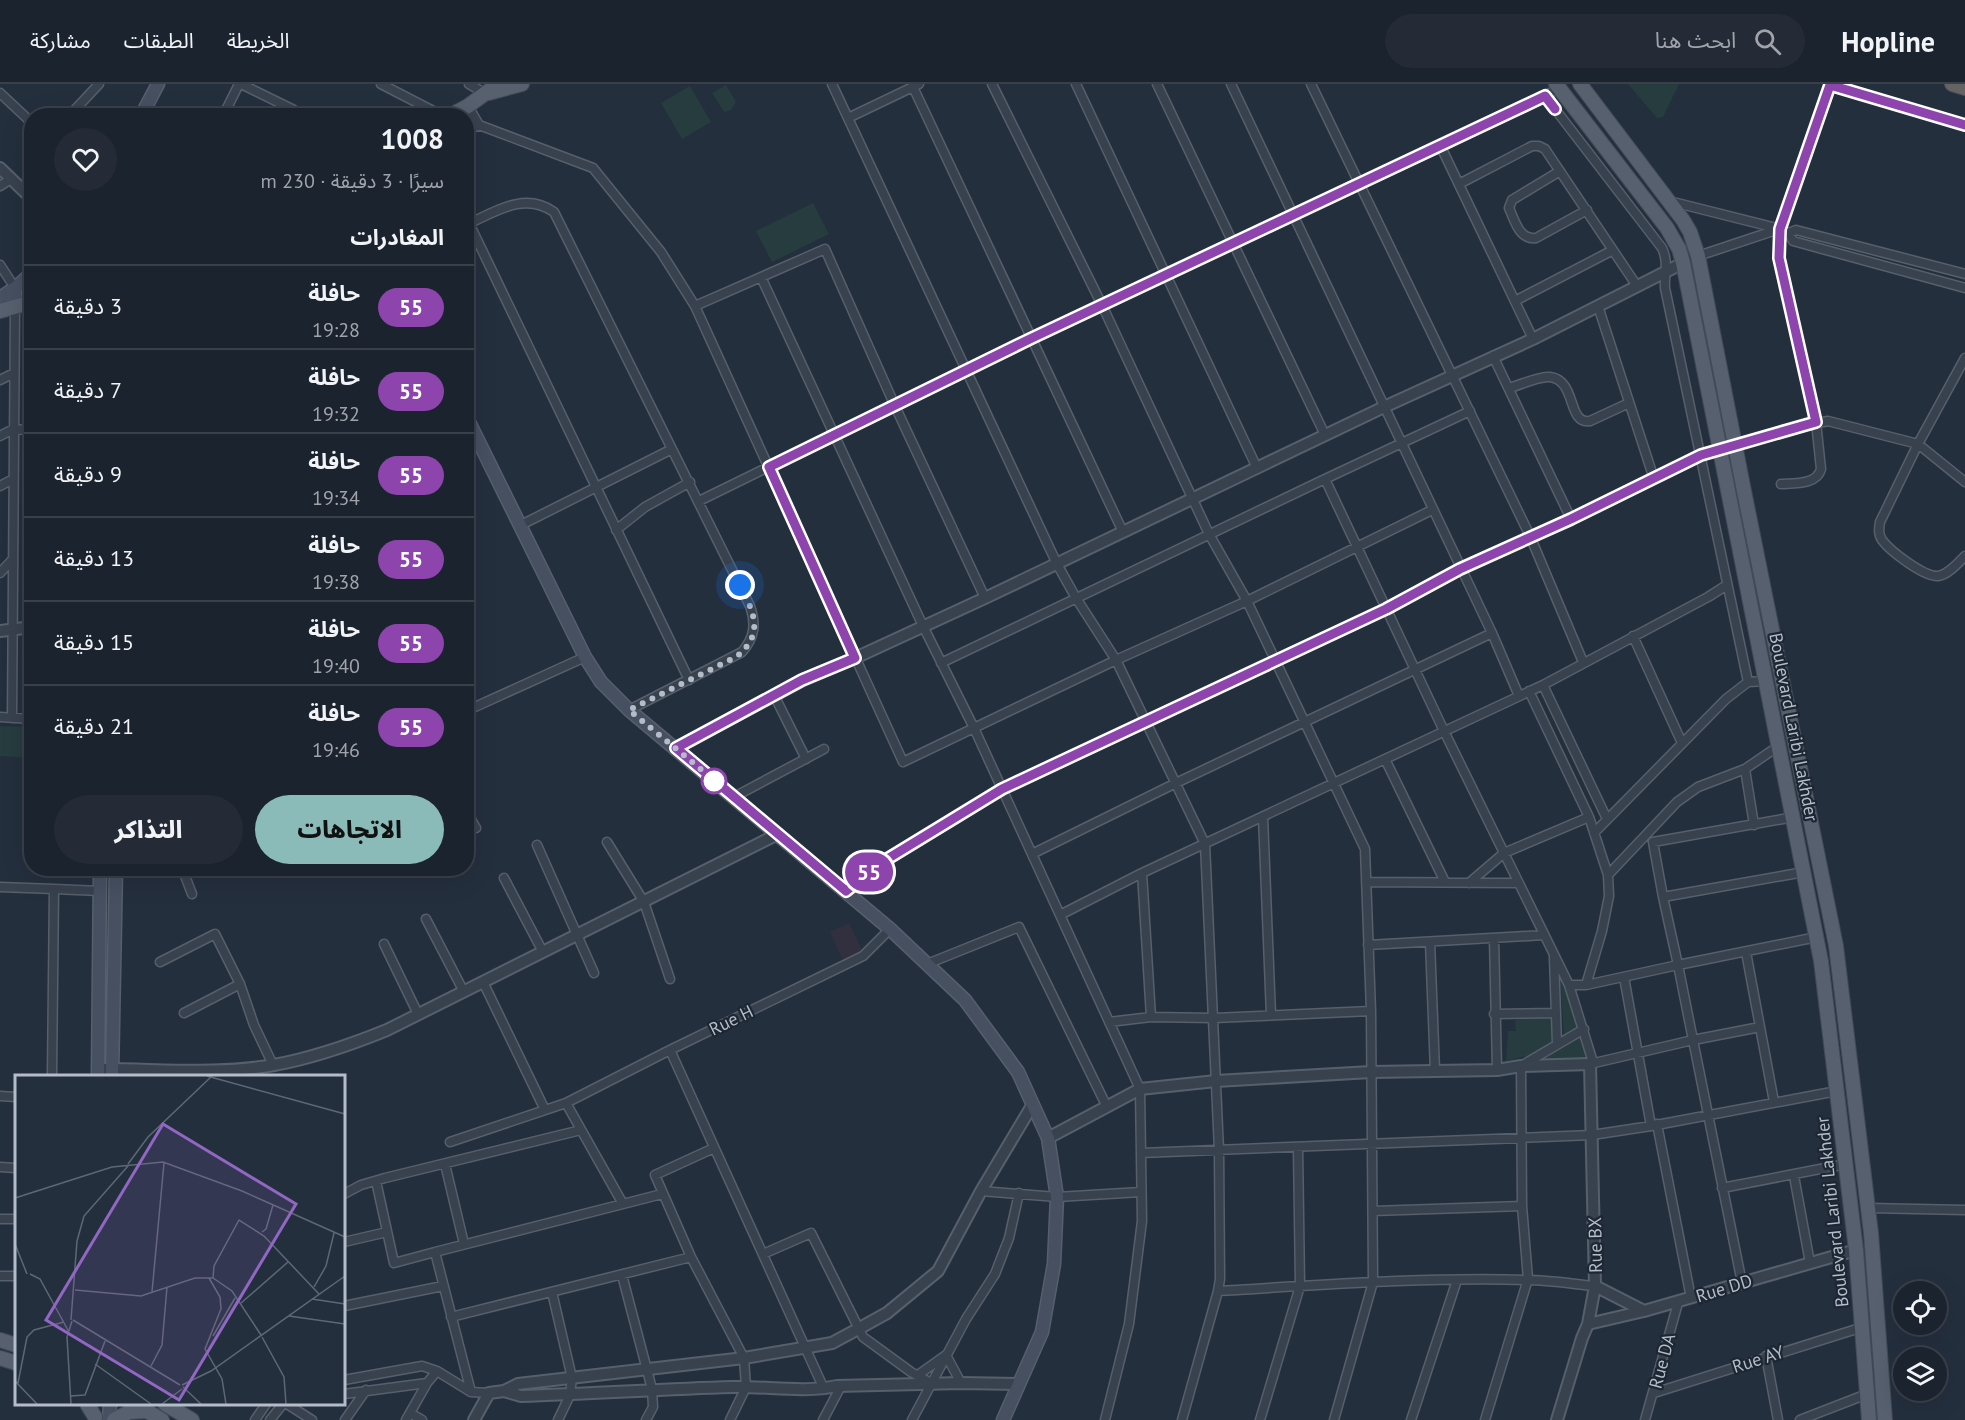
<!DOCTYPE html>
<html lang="ar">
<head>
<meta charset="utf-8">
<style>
  :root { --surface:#1b232e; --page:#242b36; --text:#f1f3f6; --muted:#a0a4aa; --line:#39404a; --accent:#8bbbb9 }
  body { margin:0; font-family:"PT Sans","Noto Sans Arabic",sans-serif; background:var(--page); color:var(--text); direction:rtl; height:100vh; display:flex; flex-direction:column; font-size:22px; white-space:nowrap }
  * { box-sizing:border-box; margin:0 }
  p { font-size:20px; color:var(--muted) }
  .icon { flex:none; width:33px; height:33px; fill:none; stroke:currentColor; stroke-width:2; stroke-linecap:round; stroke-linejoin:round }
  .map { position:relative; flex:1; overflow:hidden; direction:ltr }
  .side { position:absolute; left:24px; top:24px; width:450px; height:768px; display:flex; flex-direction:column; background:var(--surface); border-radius:24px; box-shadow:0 6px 24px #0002,0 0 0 2px var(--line); direction:rtl }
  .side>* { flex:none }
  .badge { padding:0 12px; border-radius:20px; font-size:21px; line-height:39px }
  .buttons { position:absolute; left:1893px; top:1197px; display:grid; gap:12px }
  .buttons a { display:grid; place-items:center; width:54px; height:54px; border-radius:50%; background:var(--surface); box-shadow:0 6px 24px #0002,0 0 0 2px var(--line); font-size:30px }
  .you { position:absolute; width:30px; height:30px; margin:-15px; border:4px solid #fff; border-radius:50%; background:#1a73e8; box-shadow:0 0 0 9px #1a73e833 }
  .map>.badge { position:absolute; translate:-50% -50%; box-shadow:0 0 0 3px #fff }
  h2 { padding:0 30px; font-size:22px; line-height:54px }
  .round { display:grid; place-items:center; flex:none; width:63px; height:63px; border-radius:32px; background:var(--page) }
  .overview { display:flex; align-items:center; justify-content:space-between; height:102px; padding:0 30px }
  h1 { font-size:28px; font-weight:800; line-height:45px }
  .primary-button { display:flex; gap:12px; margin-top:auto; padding:12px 30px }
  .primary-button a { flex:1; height:69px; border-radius:36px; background:var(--accent); color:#111; font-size:24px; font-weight:800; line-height:69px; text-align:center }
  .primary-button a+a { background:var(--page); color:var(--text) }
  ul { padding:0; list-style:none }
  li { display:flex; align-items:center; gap:18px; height:84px; padding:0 30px; border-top:2px solid var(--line) }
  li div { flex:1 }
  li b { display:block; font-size:22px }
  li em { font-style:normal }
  li .badge { min-width:66px; font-weight:700; text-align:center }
  header { display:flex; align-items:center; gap:36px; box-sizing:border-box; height:84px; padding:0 30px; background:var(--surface); border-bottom:2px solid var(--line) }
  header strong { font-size:28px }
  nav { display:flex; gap:33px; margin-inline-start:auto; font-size:21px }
  .search { width:420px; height:54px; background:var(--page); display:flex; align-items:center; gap:15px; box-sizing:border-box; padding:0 21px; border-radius:33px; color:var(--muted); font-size:22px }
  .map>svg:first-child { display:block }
  .medical { fill:#32303f }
  .green { fill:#263c3f }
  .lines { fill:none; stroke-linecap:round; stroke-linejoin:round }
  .minor-casing { stroke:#565f6c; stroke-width:11 }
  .tertiary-casing { stroke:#565f6c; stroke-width:14 }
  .secondary-casing { stroke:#565f6c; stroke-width:15 }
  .primary-casing { stroke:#414a57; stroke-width:16 }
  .trunk-casing { stroke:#434c59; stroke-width:16 }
  .minor { stroke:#38414e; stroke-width:8 }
  .tertiary { stroke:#38414e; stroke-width:10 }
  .secondary { stroke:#465061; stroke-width:12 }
  .primary { stroke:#56606e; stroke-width:14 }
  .trunk { stroke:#656462; stroke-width:14 }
  .line-casing { stroke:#fff; stroke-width:14 }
  .line { stroke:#8e44ad; stroke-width:9 }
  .walk { stroke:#b4bcc9; stroke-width:6; stroke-dasharray:0 10.8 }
  .stop-dot { fill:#fff; stroke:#8e44ad; stroke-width:3 }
  .labels { text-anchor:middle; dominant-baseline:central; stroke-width:4.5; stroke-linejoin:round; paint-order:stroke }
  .street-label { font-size:18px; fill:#b4bcc9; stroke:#1d2633 }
  .inset-road { fill:none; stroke:#5e6776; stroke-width:1.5 }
  .view { fill:#9266c3; fill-opacity:0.15; stroke:#9266c3; stroke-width:3 }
  .inset-edge { fill:none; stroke:#b4bcc9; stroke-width:3 }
</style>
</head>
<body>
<header>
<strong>Hopline</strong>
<div class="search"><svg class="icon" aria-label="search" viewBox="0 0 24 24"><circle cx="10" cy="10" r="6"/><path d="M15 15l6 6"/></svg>ابحث هنا</div>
<nav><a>الخريطة</a><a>الطبقات</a><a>مشاركة</a></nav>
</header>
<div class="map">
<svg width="1965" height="1336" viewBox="0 0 1965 1336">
  <rect width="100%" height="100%" fill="#242f3e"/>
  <!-- medical -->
  <path class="medical" d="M849 839 863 868 843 877 830 848Z"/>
  <!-- green -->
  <path class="green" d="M1628 0H1679L1663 33 1657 34Z
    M726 1 736 18 731 26 724 28 712 9Z
    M690 2 711 38 682 55 661 19Z
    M813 119 829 150 772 178 756 147Z
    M0 642 31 643V674L0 672Z
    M1562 895 1583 943 1566 952 1564 951 1560 896Z
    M1548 932 1553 935 1555 957 1531 971 1506 977 1508 947H1516L1515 936Z
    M1581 952 1588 977 1537 976Z"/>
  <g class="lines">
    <!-- minor casing -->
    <g class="minor-casing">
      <path id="minor" d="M241 0 292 25
        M381 0 443 32
        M469 0 486 10
        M832 0 1057 480 1076 514 1116 576 1205 760 1219 1066 1220 1195 1218 1207 1182 1336
        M992 0 1102 221 1209 450 1247 517 1365 765 1371 927 1373 1198 1334 1336
        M1076 0 1257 384
        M1157 0 1325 351
        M1231 0 1492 549 1519 612
        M1311 0 1530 452 1583 578
        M1829 1 1965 41
        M913 3 1123 448
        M0 9 32 39
        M1545 12 1662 164C1669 179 1664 189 1665 204L1748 598 1766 597
        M69 32 99 0
        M223 32 239 0
        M279 32 292 25 303 32
        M848 34 919 0
        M479 41 593 84 661 168 695 222 903 678 1116 576 1247 517 1432 426
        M466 47 479 41 468 22
        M1441 63 1533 255
        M1560 87 1512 116 1509 124C1515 137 1519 156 1536 154L1587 126
        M1459 100 1532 62H1539L1545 65 1637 202
        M0 102 11 95
        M1669 117 1780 145 1789 149 1793 157 1965 204
        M468 137 689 596
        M466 141C495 128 524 107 554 128L750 522C756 540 755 553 742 568L629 626
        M1789 149 1796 146 1965 190
        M1698 172 1779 145
        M0 181 15 204
        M761 193 923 542 974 644 1140 1005 1142 1137 1129 1240 1105 1336
        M1515 217 1613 166
        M695 222 825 165 895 322 985 514
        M1598 222 1654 395
        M1493 272 1571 435
        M1965 274 1918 360 1880 438C1879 444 1878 450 1882 456 1890 467 1924 493 1938 492 1948 491 1958 479 1965 472
        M0 296 14 289
        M1509 304C1521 301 1538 292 1550 293 1577 296 1567 341 1590 337L1629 319
        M1470 327 1325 395 1444 647 1569 901 1592 975 1590 980 1693 956 1742 1199
        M0 352 13 345 32 346
        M1781 400C1794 399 1817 401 1821 385L1816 338 1779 174 1780 145 1830 0
        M0 402 13 395
        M699 417 966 286 1229 160 1441 63 1560 4
        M521 441 672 365
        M616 446 645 423 690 398
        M0 489 13 475
        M1633 552 1682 659
        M941 579 1325 395
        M1543 601 1607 735
        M1529 607 1589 733 1608 791 1609 812 1602 847 1586 901
        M774 611 806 675
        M466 627 585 573
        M0 633 32 635
        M12 634 15 223
        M1385 675 1445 798
        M1745 685 1754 741
        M734 713 824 665
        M466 727 476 744
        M1263 733 1271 931
        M1594 749 1726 615 1748 598
        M607 758 644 818 670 895
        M537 761 594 889
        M1032 770 1176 699 1492 549
        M182 784 192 810
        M1608 791 1677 718 1698 703 1745 685 1780 661
        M504 794 543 868
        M1366 798 1519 799
        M1469 799 1504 769 1589 733
        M0 803 54 805
        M846 807 879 780 1002 705 1386 525 1460 485 1571 435 1701 371 1798 343 1828 337 1918 360 1965 398
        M1663 813 1653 758 1794 733
        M1060 831 1142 789
        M426 835 464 908
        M1494 854 1497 986
        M1430 858 1435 987
        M384 860 418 930
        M1368 861 1544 851
        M1746 868 1774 1018
        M1554 873 1557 960
        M160 878 215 850 240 900 254 941 273 981
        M927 880 1019 843 1107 1023
        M1624 893 1651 1042
        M483 898 545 1026
        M1569 901H1586L1678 881 1663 813 1804 788
        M184 929 240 900
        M1494 930 1555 929
        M1151 933 1142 789 1543 601 1708 513 1727 501
        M1109 938 1151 933 1214 934 1371 927
        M1760 943 1693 956 1678 881 1817 853
        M670 966 824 1305
        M52 992 54 805 100 807
        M0 1012 16 1013
        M566 1019 623 1120
        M1657 1040 1691 1214
        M450 1058 566 1019 670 966 863 872 890 845
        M714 1064 655 1091 691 1173 744 1274 746 1303 730 1336
        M1141 1069 1592 1051 1651 1042 1837 1007
        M445 1080 464 1160
        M0 1083 16 1084
        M1794 1092 1810 1179
        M376 1097 394 1179 435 1168
        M1722 1104 1846 1080
        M981 1107 1057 1113 1141 1108
        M344 1110 361 1101 385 1094 581 1046
        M1868 1124 1965 1126
        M1373 1127 1522 1122
        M0 1135H16
        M344 1158 387 1148
        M763 1170 811 1149 863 1253 911 1288 931 1299
        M622 1191 652 1305 653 1323 646 1336
        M0 1192H16
        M1218 1207C1321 1201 1424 1193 1527 1196 1549 1196 1573 1200 1595 1202
        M552 1208 572 1294 570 1311 558 1336
        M344 1222 443 1202
        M451 1233 691 1173
        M1766 1272 1778 1336
        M437 1287 471 1308 489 1309
        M918 1291 946 1271 961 1299
        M344 1296 422 1282 437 1287 427 1299 344 1310
        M471 1308 435 1168 662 1110
        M1654 1309 1863 1243
        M287 1320 312 1336
        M410 1329 422 1336
        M255 1336 266 1320
        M270 1336 283 1320
        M345 1336 366 1306
        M406 1336 427 1299
        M823 1336 841 1302
        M912 1336 966 1235 995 1190 1009 1154 1019 1109
        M1260 1336 1300 1202 1298 1063
        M1411 1336 1457 1196
        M1485 1336 1528 1195 1522 1122 1521 982 1584 945
        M1645 1336 1678 1219
        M1800 1336 1867 1310"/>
    </g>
    <!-- tertiary casing -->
    <g class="tertiary-casing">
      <path id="tertiary" d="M0 84 32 115
        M0 547 32 543
        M676 664 803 596 855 574 985 514 1384 323 1533 255 1683 179
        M104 985C160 985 218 991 274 981 313 974 350 961 387 946L778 750
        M1048 1054 1140 1005 1216 997 1371 988 1497 986 1521 982 1590 980 1595 1202 1588 1240 1582 1254 1557 1336
        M1595 1202 1644 1227 1856 1166
        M1588 1240 1644 1227
        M504 1307 521 1312C591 1310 661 1305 732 1303 766 1302 804 1309 837 1302L961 1299 1019 1300
        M474 1336 489 1309 504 1307 518 1300 744 1274 832 1259 858 1245 887 1229 938 1187 981 1107 1033 1020"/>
    </g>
    <!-- secondary casing -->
    <g class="secondary-casing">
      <path id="secondary" d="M141 32 158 0
        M0 214 15 204
        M15 223V204L32 189
        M466 332 585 573 601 598 629 626 890 845 965 916 1018 988 1048 1054 1057 1113 1054 1180 1042 1248 1003 1336
        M98 992 100 784
        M112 992 116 784
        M109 1336 110 1320"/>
    </g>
    <!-- primary casing -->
    <g class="primary-casing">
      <path id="primary" d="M1556 0 1667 144 1679 165 1683 179 1821 877 1856 1166 1869 1336
        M1580 0 1683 136 1690 148 1698 172 1744 407 1836 862 1871 1149 1885 1336
        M489 9 522 0
        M449 32 468 22 498 0
        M0 227 32 218
        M0 1256 16 1261
        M0 1274 16 1279
        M87 1320 95 1333
        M165 1320 192 1336
        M140 1323 162 1336
        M114 1336 129 1328 148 1327"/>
    </g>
    <!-- trunk casing -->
    <g class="trunk-casing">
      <path id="trunk" d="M1952 0 1965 4"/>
    </g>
    <!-- minor -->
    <use href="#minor" class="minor"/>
    <!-- tertiary -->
    <use href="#tertiary" class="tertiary"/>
    <!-- secondary -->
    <use href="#secondary" class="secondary"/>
    <!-- primary -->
    <use href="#primary" class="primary"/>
    <!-- trunk -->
    <use href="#trunk" class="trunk"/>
  </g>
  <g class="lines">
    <!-- line casing -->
    <g class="line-casing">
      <path id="line" d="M1555 25 1545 12 1032 254 769 383 855 574 802 596 676 664 846 807 879 780 1002 705 1386 525 1460 485 1571 435 1701 371 1816 338 1779 174 1780 145 1830 1 1965 41"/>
    </g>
    <!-- line -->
    <use href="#line" class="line"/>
    <!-- walk -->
    <path class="walk" d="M714 697 720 701 629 626 736 573C765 550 754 529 740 501"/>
  </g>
  <!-- markers -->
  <circle class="stop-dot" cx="714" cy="697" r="12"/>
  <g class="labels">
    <!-- street labels -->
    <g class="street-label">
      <text transform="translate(1794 643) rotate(79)">Boulevard Laribi Lakhder</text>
      <text transform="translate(731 936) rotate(-26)">Rue H</text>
      <text transform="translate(1832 1128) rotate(-96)">Boulevard Laribi Lakhder</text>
      <text transform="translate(1595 1161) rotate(-91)">Rue BX</text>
      <text transform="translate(1724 1204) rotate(-17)">Rue DD</text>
      <text transform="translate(1758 1275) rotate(-18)">Rue AY</text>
      <text transform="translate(1662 1277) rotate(-75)">Rue DA</text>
    </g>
  </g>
  <!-- overview -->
  <g transform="translate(15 991)">
    <rect width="330" height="330" fill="#242f3e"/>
    <path class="inset-road" d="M192 1 330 39M113 89 133 62 197 1M0 123 97 92 148 87 227 116 330 162M247 157 251 154 258 130M0 169 12 199M15 199 25 204 54 257M194 203 205 222 206 234 190 274 207 304 211 329M198 203 199 191 224 145 249 161 304 219M299 212 311 191 319 158M60 215 126 221 180 203H198L217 216 246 260M137 217 149 88M297 224 330 229M226 228 273 187M274 241 330 249M56 245 62 166 69 141 113 91M58 245 165 310M198 261 220 223M247 262 269 302 271 329M80 289 136 329M136 291 147 270 152 212M0 306 22 329M3 308 12 262 19 255 49 247M167 310 196 296 330 201M168 312 186 329M55 321 70 320 90 266M56 329 52 262 57 246M147 329 167 314"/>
    <path class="view" d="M148 49 281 129 164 325 31 245Z"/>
    <rect width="330" height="330" class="inset-edge"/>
  </g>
</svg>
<div class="buttons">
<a><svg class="icon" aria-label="locate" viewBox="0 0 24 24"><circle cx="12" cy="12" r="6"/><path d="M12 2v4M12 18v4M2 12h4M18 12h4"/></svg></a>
<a><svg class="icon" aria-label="layers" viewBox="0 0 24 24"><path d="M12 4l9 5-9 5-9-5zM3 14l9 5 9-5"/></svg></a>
</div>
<div class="you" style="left:740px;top:501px"></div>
<b class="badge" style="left:869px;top:788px;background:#8e44ad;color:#fff">55</b>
<section class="side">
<div class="overview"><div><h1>1008</h1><p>سيرًا · 3 دقيقة · 230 m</p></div><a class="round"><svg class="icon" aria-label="heart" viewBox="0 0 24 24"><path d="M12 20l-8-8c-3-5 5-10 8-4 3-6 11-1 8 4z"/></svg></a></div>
<h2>المغادرات</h2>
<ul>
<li><span class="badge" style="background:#8e44ad;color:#fff">55</span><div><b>حافلة</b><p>19:28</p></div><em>3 دقيقة</em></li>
<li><span class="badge" style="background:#8e44ad;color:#fff">55</span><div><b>حافلة</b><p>19:32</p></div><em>7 دقيقة</em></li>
<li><span class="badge" style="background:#8e44ad;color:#fff">55</span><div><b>حافلة</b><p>19:34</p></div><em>9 دقيقة</em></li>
<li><span class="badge" style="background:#8e44ad;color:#fff">55</span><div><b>حافلة</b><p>19:38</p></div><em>13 دقيقة</em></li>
<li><span class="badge" style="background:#8e44ad;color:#fff">55</span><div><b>حافلة</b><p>19:40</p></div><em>15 دقيقة</em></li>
<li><span class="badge" style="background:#8e44ad;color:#fff">55</span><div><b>حافلة</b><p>19:46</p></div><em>21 دقيقة</em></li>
</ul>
<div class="primary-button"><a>الاتجاهات</a><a>التذاكر</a></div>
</section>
</div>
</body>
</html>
